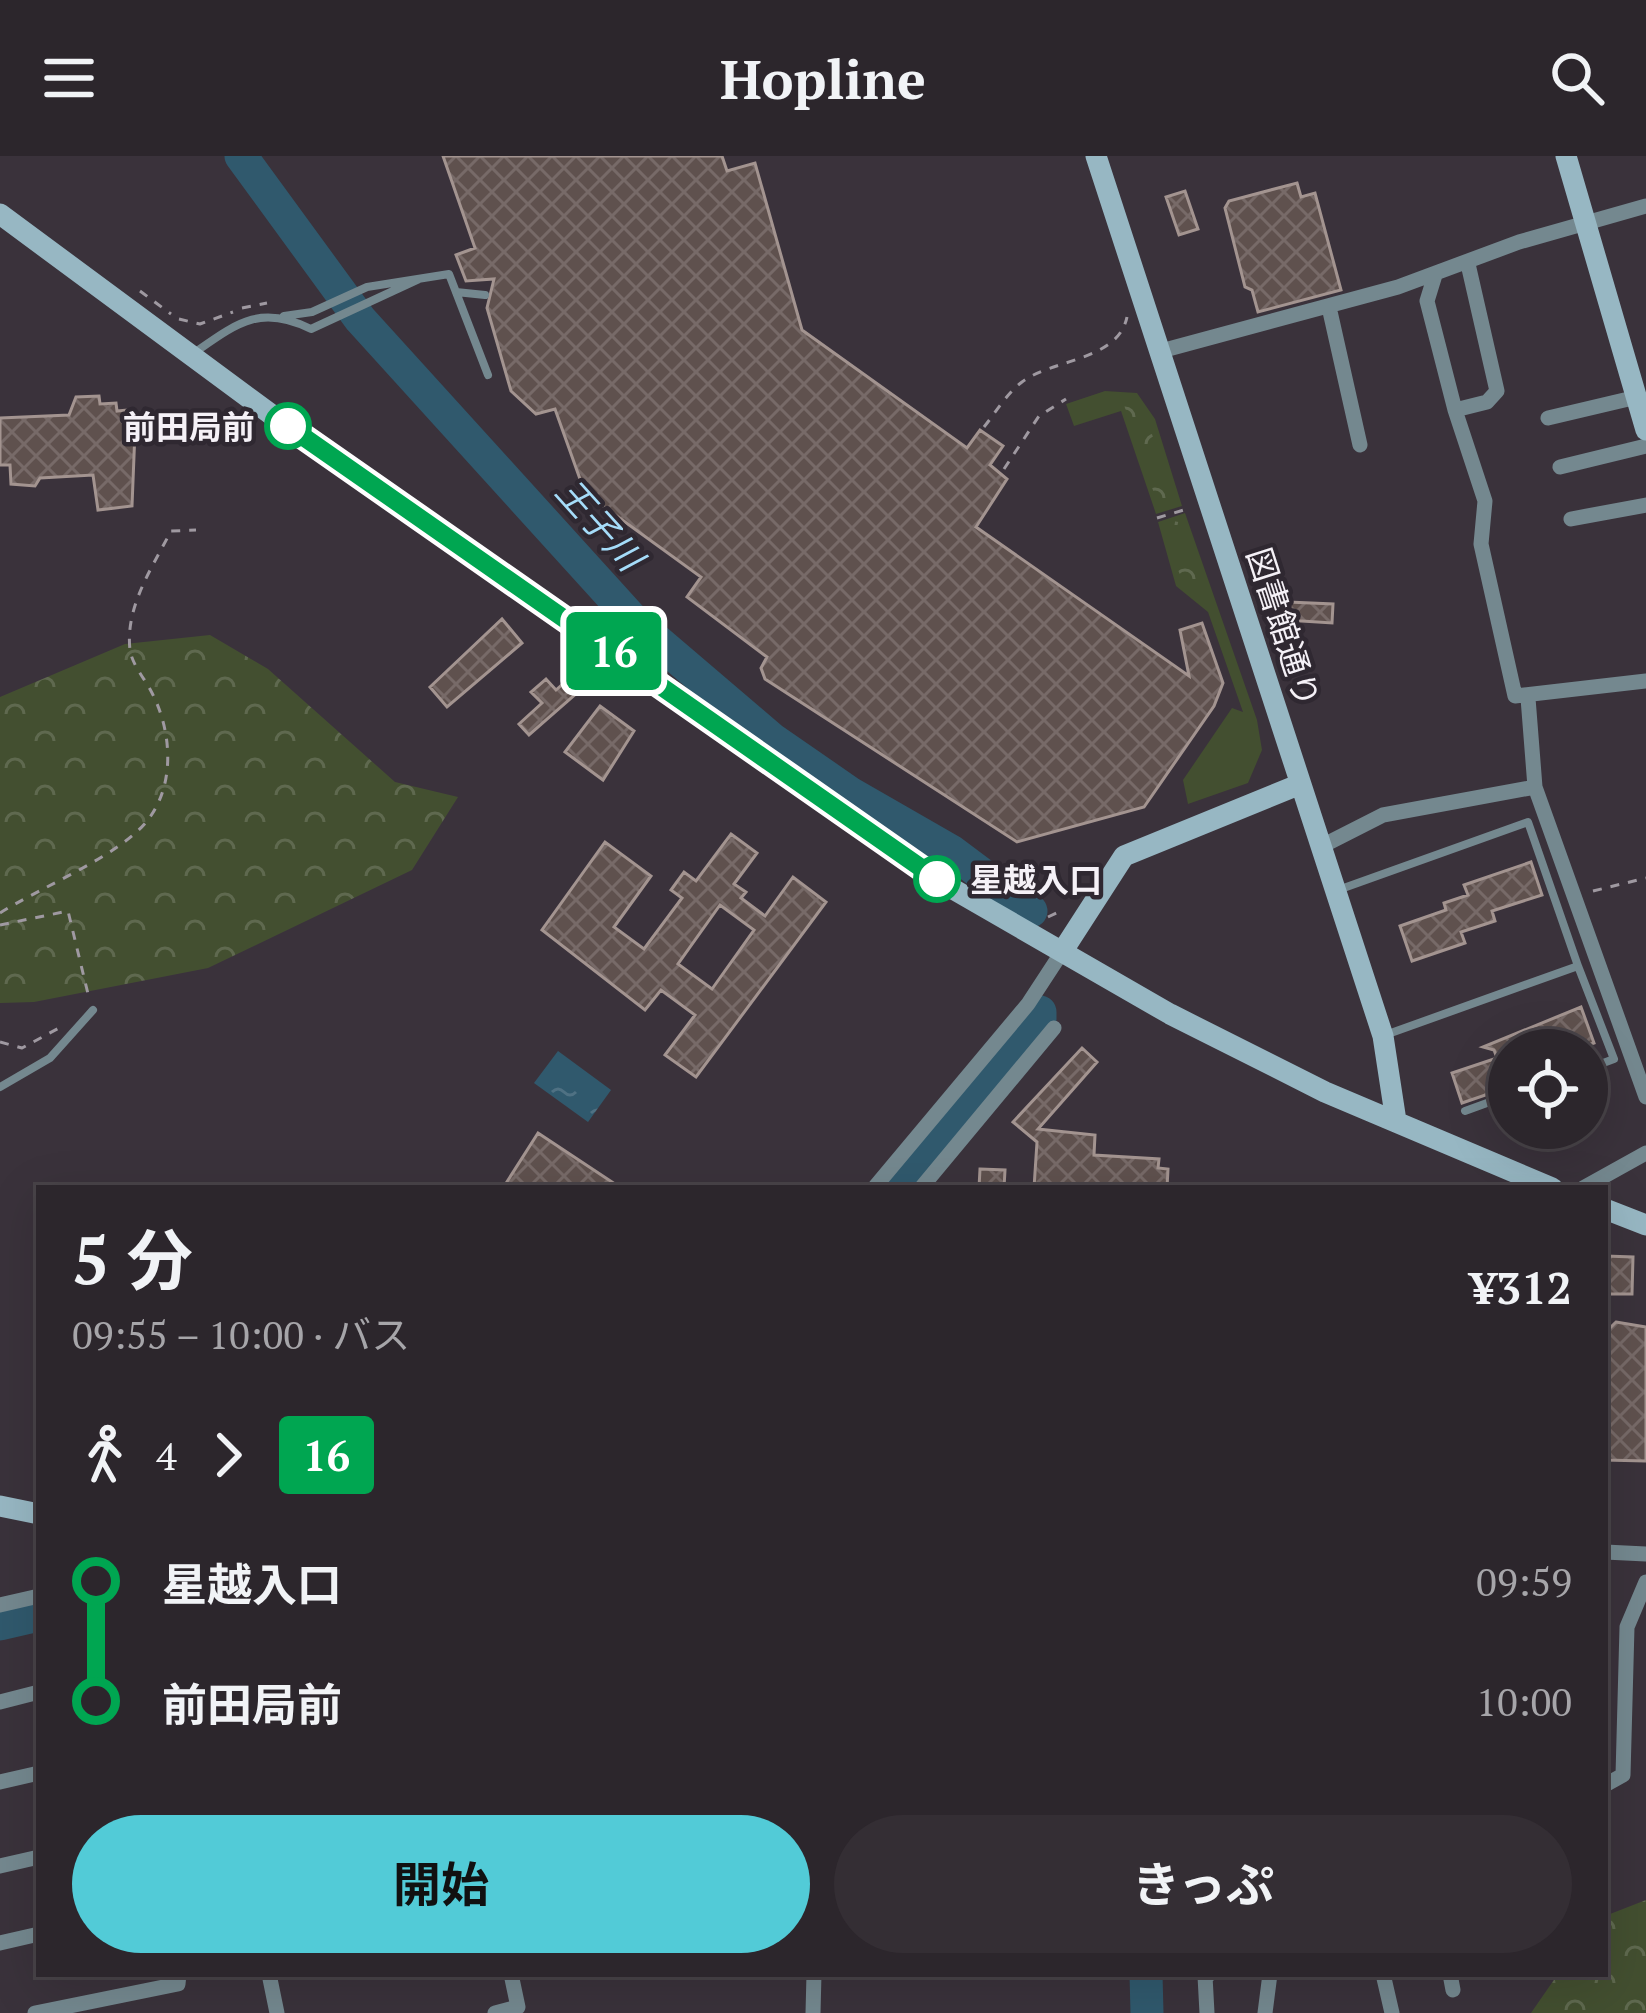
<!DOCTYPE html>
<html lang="ja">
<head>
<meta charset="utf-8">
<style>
  :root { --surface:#2c262c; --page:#342e34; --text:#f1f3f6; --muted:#a6a5a9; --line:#484348; --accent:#52cbd7 }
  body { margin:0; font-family:"PT Serif","Noto Sans JP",serif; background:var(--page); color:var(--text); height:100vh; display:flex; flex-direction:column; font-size:45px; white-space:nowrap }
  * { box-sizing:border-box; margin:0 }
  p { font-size:39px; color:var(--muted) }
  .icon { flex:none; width:66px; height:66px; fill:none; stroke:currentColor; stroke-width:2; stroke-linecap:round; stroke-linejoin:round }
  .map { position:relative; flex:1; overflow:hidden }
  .details { position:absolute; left:36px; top:1029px; width:1572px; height:792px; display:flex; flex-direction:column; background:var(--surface); border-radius:0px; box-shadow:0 12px 48px #0002,0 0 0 3px var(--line) }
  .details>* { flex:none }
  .badge { padding:0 24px; border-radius:9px; font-size:42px; line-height:78px }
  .fabs { position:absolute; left:1488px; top:873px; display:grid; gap:24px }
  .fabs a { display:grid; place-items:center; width:120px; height:120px; border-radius:50%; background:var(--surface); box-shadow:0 12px 48px #0002,0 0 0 3px var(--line); font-size:60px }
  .map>.badge { position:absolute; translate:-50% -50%; box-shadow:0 0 0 6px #fff }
  .legs { display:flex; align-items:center; gap:18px; height:132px; padding:0 36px; font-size:39px }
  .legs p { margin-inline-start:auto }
  .overview { display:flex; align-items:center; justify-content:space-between; height:204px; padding:0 36px }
  h1 { font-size:66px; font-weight:700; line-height:90px }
  .cta { display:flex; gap:24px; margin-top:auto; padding:24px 36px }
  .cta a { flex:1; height:138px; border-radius:72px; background:var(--accent); color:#111; font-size:48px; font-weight:700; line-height:138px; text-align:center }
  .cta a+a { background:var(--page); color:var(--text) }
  ul { padding:0 36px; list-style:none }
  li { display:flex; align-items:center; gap:42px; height:120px; font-size:45px }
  li i { display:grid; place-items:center; width:18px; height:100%; margin:0 15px; background:currentColor }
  li i::after { content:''; width:30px; height:30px; margin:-15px; border:9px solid; border-radius:50%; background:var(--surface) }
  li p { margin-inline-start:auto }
  li:first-child i { background:linear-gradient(#0000 50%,currentColor 0) }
  li:last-child i { background:linear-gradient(currentColor 50%,#0000 0) }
  header { display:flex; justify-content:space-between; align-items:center; height:156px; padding:0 36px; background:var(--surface); font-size:54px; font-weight:700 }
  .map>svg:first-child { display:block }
  .grass { fill:#434f30 }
  .forest { fill:url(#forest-crowns) }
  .water { fill:url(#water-ripples) }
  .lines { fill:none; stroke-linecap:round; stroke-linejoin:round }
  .river { stroke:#30596d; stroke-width:33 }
  .building { fill:url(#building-cross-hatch); stroke:#a39490; stroke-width:3; fill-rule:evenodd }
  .path { stroke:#9f99a1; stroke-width:3; stroke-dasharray:9 9; stroke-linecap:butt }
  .lane { stroke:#74888f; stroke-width:8 }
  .street { stroke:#74888f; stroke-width:15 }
  .secondary { stroke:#97b7c3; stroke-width:21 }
  .line-1-casing { stroke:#fff; stroke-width:27 }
  .line-1 { stroke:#00a651; stroke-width:18 }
  .stop-1-dot { fill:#fff; stroke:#00a651; stroke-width:6 }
  .labels { text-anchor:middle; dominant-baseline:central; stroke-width:9; stroke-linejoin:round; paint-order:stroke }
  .stop-label { font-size:33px; font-weight:bold; fill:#f5f1f7; stroke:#2f2831; text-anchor:end }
  .street-label { font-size:33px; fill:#f5f1f7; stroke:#2f2831 }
  .water-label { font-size:36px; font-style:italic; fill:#a5dcf9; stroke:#2f2831 }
</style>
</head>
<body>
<header><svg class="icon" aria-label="menu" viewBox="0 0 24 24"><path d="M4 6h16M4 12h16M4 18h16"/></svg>Hopline<svg class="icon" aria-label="search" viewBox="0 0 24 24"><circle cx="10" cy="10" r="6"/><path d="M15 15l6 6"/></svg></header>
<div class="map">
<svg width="1646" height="1857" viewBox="0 0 1646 1857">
  <defs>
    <pattern id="forest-crowns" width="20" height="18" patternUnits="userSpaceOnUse" patternTransform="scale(3)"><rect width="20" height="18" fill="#434f30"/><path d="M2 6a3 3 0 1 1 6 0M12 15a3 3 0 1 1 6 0" fill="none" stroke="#5f694f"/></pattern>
    <pattern id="water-ripples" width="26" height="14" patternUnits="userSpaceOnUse" patternTransform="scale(3)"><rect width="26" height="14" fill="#30596d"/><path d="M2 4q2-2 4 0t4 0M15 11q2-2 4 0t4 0" fill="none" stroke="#4f7183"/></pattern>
    <pattern id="building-cross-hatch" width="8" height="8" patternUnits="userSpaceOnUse" patternTransform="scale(3)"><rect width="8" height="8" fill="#5f514e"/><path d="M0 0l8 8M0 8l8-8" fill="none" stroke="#776a68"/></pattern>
  </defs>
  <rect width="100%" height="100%" fill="#3a323b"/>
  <!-- grass -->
  <path class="grass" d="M1105 235 1137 237 1155 263 1182 350 1156 358 1121 255 1074 270 1066 248Z
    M1185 357 1257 564 1262 594 1248 627 1188 648 1183 624 1232 552 1243 556 1208 456 1176 430 1158 366Z"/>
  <!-- forest -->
  <path class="forest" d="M1127 243H1133L1146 260 1173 342 1168 350 1157 346 1124 249Z
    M1173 365 1184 367 1200 435 1196 439C1175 423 1173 395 1168 370Z
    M210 479 268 513 395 626 458 641 412 714 208 812 34 846 0 847V541L125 488Z
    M1646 1744V1857H1531L1558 1818H1605V1760Z"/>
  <!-- water -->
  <path class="water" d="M558 895 611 934 588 966 534 927Z"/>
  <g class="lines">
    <!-- river -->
    <path class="river" d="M241 0 360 163 635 466 772 583 850 637 951 695 1031 755
      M897 1032 1040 863V856
      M0 1468 39 1459
      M1146 1818 1147 1857"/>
  </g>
  <!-- building -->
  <path class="building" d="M443 0H722L727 15 755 7 802 174 967 292 980 274 1003 290 990 309 1007 323 976 371 1189 520 1180 474 1202 467 1223 527 1214 550 1144 651 1017 686 765 523 761 512 767 501 687 441 701 421 585 337 555 253 536 258 511 235 487 152 494 123 466 125 456 99 475 92Z
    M1297 27 1301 41 1315 37 1341 134 1258 156 1252 134 1245 131 1225 52 1229 45Z
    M1185 35 1198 73 1179 79 1166 41Z
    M99 240 100 248 116 247 117 255 127 254 135 275 132 350 98 354 93 319 40 322 35 330 11 328 10 309H0V262L69 259 76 241Z
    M1288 446 1333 448 1332 467 1287 464Z
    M502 463 522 487 447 551 430 531Z
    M574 518 585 530 529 579 519 568 542 547 531 536 546 523 556 534Z
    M600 550 634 575 603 624 565 596Z
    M731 678 757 697 734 728 746 736 741 742 765 760 793 721 826 746 696 921 665 899 695 859 661 834 645 854 542 774 605 686 651 720 614 771 644 793 682 742 671 734 684 716 696 725ZM720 749 754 774 712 833 678 808Z
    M1531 706 1542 739 1492 755 1495 765 1461 776 1465 787 1412 805 1400 770 1446 754 1444 747 1468 739 1464 729Z
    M1581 851 1594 887 1573 894H1509V931L1462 947 1452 917 1497 902 1494 894 1483 891Z
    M1082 892 1097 906 1038 973 1095 979 1094 999 1159 1003 1158 1012 1168 1013 1167 1032H1034L1037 986 1013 966Z
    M538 977 621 1032H503Z
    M980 1013 1005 1014 1004 1032H979Z
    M1605 1100 1633 1101 1632 1138H1605Z
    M1616 1166 1646 1171V1305L1605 1304 1606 1176Z"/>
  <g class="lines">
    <!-- path -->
    <path class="path" d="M140 135 171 158
      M242 152 267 147
      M179 163 200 168 233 156
      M984 271C996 256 1007 237 1022 226 1052 203 1118 205 1127 161
      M1004 313 1039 260 1066 243
      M1157 362 1187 353
      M629 481 651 463
      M1593 735 1646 722
      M0 757C41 731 119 700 147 665 176 629 172 574 151 535 144 522 132 508 130 494 125 451 152 412 171 375L196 374
      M1048 761 1063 754
      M0 769 68 755 89 842
      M0 886 22 892 59 872"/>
    <!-- lane -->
    <path class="lane" d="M456 136 485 139
      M284 160 312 156 367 131 449 118 488 219
      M194 197C237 167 260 148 311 173L419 123
      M1338 734 1528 666 1578 810 1388 878
      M1578 810 1614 903 1587 913
      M0 931 50 902 93 854
      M1465 955 1509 939"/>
    <!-- street -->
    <path class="street" d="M1435 119 1427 145 1455 254 1487 246 1497 235 1468 108
      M1329 151 1360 289
      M1161 195 1398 131 1519 86 1646 50
      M1455 254 1485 345 1481 388 1515 540 1646 525
      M1548 262 1637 241
      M1560 311 1646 290
      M1571 363 1646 349
      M1528 542 1535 631 1646 941
      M1322 690 1383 659 1535 631
      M874 1032 1028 848 1062 796
      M921 1032 1054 872
      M1583 1032 1646 997
      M1605 1396 1646 1398
      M0 1449 39 1440
      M0 1546 39 1536
      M0 1626 39 1617
      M1605 1629 1623 1619 1627 1471 1646 1426
      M0 1710 39 1701
      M0 1787 39 1778
      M269 1818 277 1857
      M1383 1818 1392 1857
      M1450 1818 1453 1834
      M35 1857 178 1828 179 1818
      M495 1857 518 1851 511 1818
      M813 1857 814 1818
      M1207 1857 1205 1820 1210 1818
      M1265 1857 1270 1818"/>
    <!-- secondary -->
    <path class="secondary" d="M1096 0 1383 880 1396 965
      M1566 0 1646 274
      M0 58 276 262 946 729 1170 858 1325 936 1552 1032
      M1062 796 1124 700 1298 629
      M1605 1053 1646 1069
      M0 1350 39 1358"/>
  </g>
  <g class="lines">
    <!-- line-1 casing -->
    <g class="line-1-casing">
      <path id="line-1" d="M288 270 937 723"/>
    </g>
    <!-- line-1 -->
    <use href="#line-1" class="line-1"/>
  </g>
  <!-- markers -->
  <g class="stop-1-dot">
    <circle cx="288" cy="270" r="21"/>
    <circle cx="937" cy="723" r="21"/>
  </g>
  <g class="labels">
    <!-- stop labels -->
    <g class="stop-label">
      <text x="255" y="270">前田局前</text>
      <text x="970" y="723" text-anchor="start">星越入口</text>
    </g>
    <!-- street labels -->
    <g class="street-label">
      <text transform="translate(1284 471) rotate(72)">図書館通り</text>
    </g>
    <!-- water labels -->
    <g class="water-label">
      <text transform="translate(600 368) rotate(48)">王子川</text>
    </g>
  </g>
</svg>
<div class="fabs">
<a><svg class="icon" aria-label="locate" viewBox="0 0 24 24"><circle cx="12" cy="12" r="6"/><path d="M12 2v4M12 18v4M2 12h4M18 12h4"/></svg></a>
</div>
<b class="badge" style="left:614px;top:495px;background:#00a651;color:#fff">16</b>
<section class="details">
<div class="overview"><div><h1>5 分</h1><p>09:55 – 10:00 · バス</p></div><b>¥312</b></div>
<div class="legs"><svg class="icon" aria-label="walk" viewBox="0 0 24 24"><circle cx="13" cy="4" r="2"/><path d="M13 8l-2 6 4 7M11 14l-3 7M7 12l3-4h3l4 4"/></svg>4<svg class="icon" aria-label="forward" viewBox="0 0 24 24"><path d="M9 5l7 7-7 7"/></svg><b class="badge" style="background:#00a651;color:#fff">16</b></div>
<ul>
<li><i style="color:#00a651"></i><b>星越入口</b><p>09:59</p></li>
<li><i style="color:#00a651"></i><b>前田局前</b><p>10:00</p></li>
</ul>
<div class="cta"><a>開始</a><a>きっぷ</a></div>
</section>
</div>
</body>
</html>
